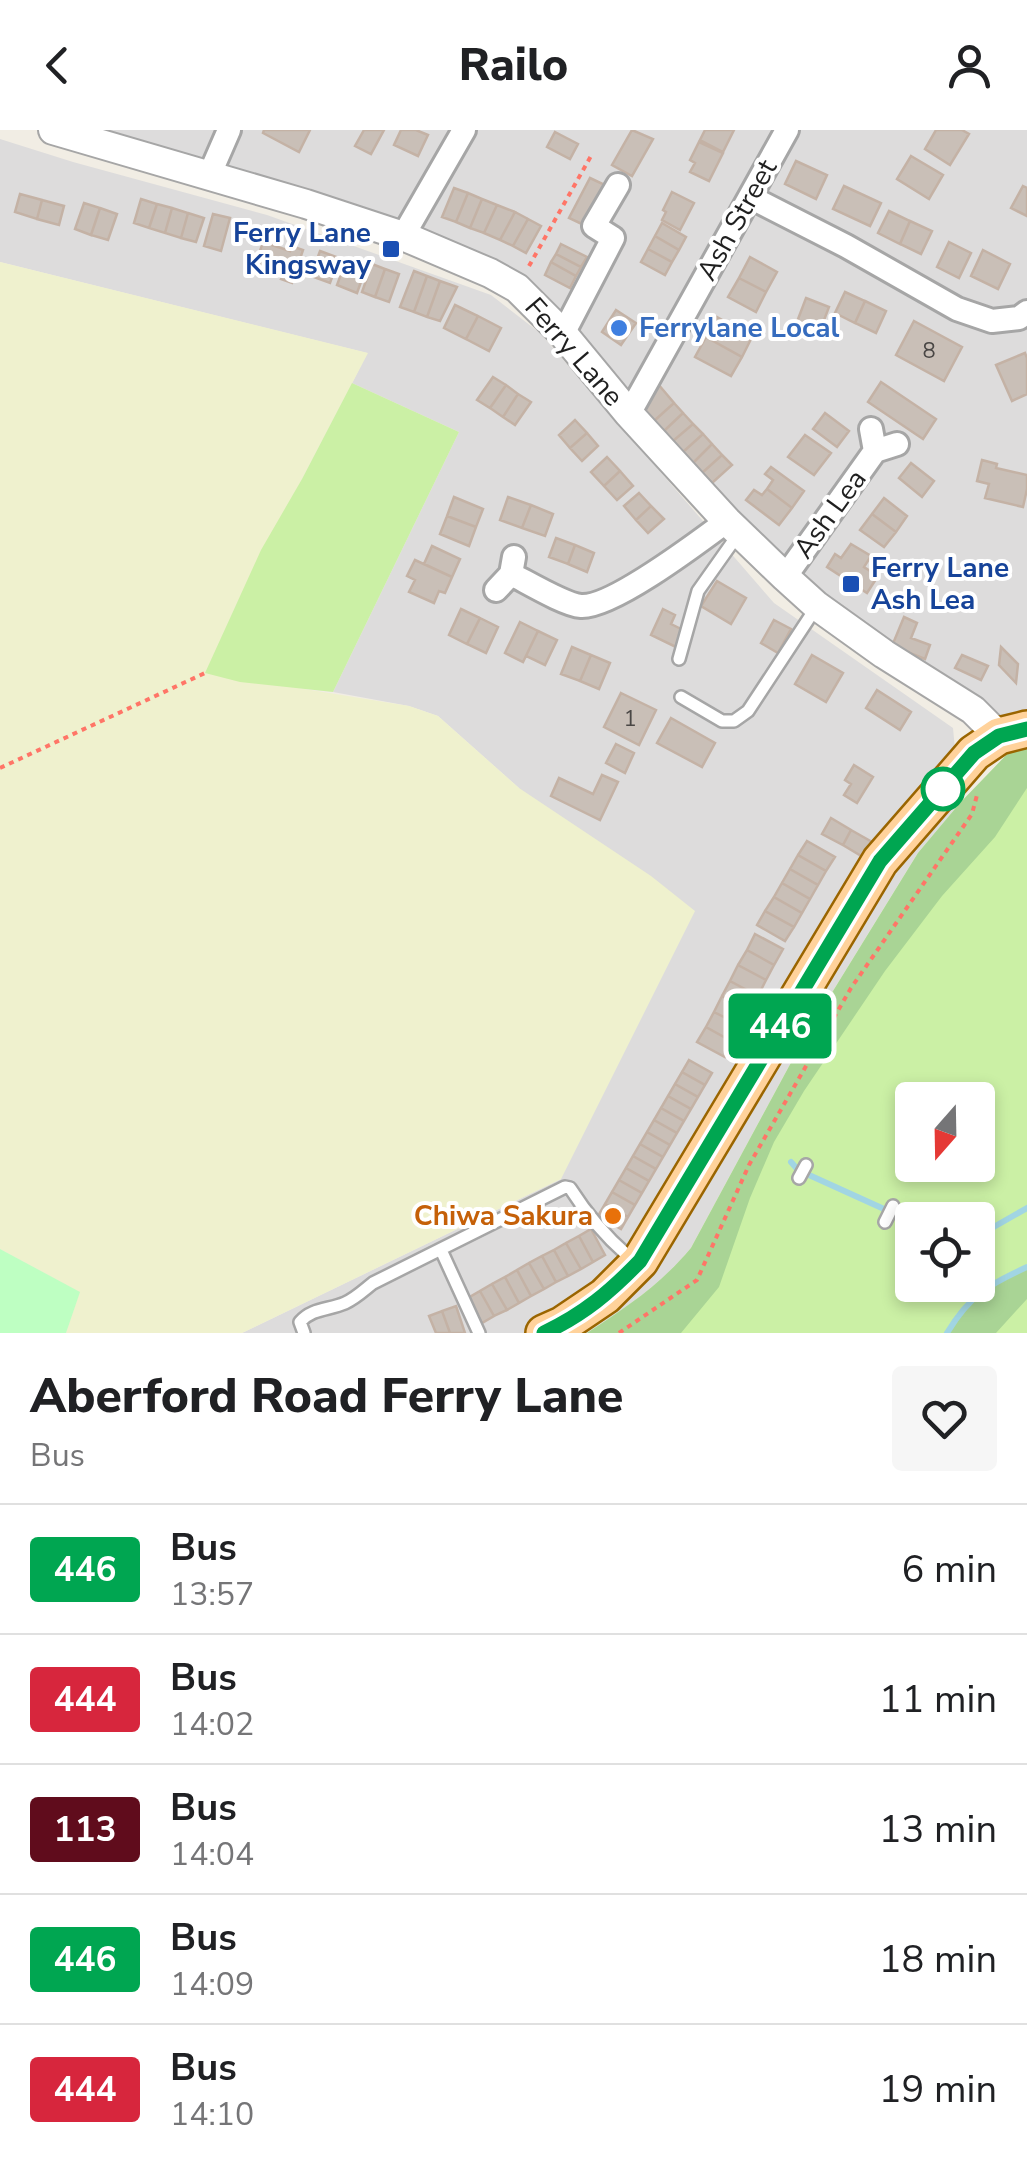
<!DOCTYPE html>
<html lang="en">
<head>
<meta charset="utf-8">
<style>
  :root { --surface:#fff; --page:#f6f6f6; --text:#202124; --muted:#757577; --line:#e0e0e0 }
  body { margin:0; font-family:"Nunito Sans",sans-serif; background:var(--page); color:var(--text); height:100vh; display:flex; flex-direction:column; font-size:38px; white-space:nowrap }
  * { box-sizing:border-box; margin:0 }
  p { font-size:32px; color:var(--muted) }
  .icon { flex:none; width:55px; height:55px; fill:none; stroke:currentColor; stroke-width:2; stroke-linecap:round; stroke-linejoin:round }
  .map { position:relative; height:1203px; overflow:hidden }
  .side { display:flex; flex-direction:column; background:var(--surface); flex:1 }
  .side>* { flex:none }
  .badge { padding:0 20px; border-radius:8px; font-size:35px; line-height:65px }
  .needle { width:65px; rotate:200deg }
  .buttons { position:absolute; left:895px; top:952px; display:grid; gap:20px }
  .buttons a { display:grid; place-items:center; width:100px; height:100px; border-radius:10px; background:var(--surface); box-shadow:0 5px 15px #0003; font-size:50px }
  .map>.badge { position:absolute; translate:-50% -50%; box-shadow:0 0 0 5px #fff }
  .round { display:grid; place-items:center; flex:none; width:105px; height:105px; border-radius:10px; background:var(--page) }
  .head { display:flex; align-items:center; justify-content:space-between; height:170px; padding:0 30px }
  h1 { font-size:48px; font-weight:800; line-height:75px }
  ul { padding:0; list-style:none }
  li { display:flex; align-items:center; gap:30px; height:130px; padding:0 30px; border-top:2px solid var(--line) }
  li div { flex:1 }
  li b { display:block; font-size:38px }
  li em { font-style:normal }
  li .badge { min-width:110px; font-weight:700; text-align:center }
  header { display:flex; justify-content:space-between; align-items:center; height:130px; padding:0 30px; background:var(--surface); font-size:45px; font-weight:800 }
  .map>svg:first-child { display:block }
  .residential { fill:#dddcdc }
  .farmland { fill:#eff1ce }
  .grass { fill:#cbf0a5; fill-rule:evenodd }
  .forest { fill:#a9d495 }
  .park { fill:#beffc2 }
  .lines { fill:none; stroke-linecap:round; stroke-linejoin:round }
  .stream { stroke:#a1d5e3; stroke-width:6 }
  .building { fill:#c9bfb7; stroke:#c4b2a5; stroke-width:2.5 }
  .service-casing { stroke:#a6a6a6; stroke-width:16 }
  .minor-casing { stroke:#a6a6a6; stroke-width:28 }
  .tertiary-casing { stroke:#a6a6a6; stroke-width:32 }
  .primary-casing { stroke:#9a6500; stroke-width:40 }
  .path { stroke:#ff7567; stroke-width:4; stroke-dasharray:5 5; stroke-linecap:butt }
  .service { stroke:#fff; stroke-width:11 }
  .minor { stroke:#fff; stroke-width:22 }
  .tertiary { stroke:#fff; stroke-width:28 }
  .primary { stroke:#ffd29b; stroke-width:35 }
  .line-casing { stroke:#fff; stroke-width:22 }
  .line { stroke:#00a651; stroke-width:15 }
  .transit-dot { fill:#1a4fb4; stroke:#fff; stroke-width:4 }
  .shop-dot { fill:#3f7fe0; stroke:#fff; stroke-width:4 }
  .stop-dot { fill:#fff; stroke:#00a651; stroke-width:5 }
  .food-dot { fill:#e8710a; stroke:#fff; stroke-width:4 }
  .labels { text-anchor:middle; dominant-baseline:central; stroke-width:8; stroke-linejoin:round; paint-order:stroke }
  .number-label { font-size:22px; fill:#4a4745 }
  .street-label { font-size:28px; fill:#1f1f1f; stroke:#fff }
  .transit-label { font-size:28px; font-weight:bold; fill:#164399; stroke:#fff; text-anchor:end }
  .shop-label { font-size:28px; font-weight:bold; fill:#366cbe; stroke:#fff; text-anchor:start }
  .food-label { font-size:28px; font-weight:bold; fill:#c56008; stroke:#fff; text-anchor:end }
</style>
</head>
<body>
<header><svg class="icon" aria-label="back" viewBox="0 0 24 24"><path d="M15 5l-7 7 7 7"/></svg>Railo<svg class="icon" aria-label="person" viewBox="0 0 24 24"><circle cx="12" cy="8" r="4"/><path d="M4 21q1-7 8-7t8 7"/></svg></header>
<div class="map">
<svg width="1027" height="1203" viewBox="0 0 1027 1203">
  <rect width="100%" height="100%" fill="#f1ede4"/>
  <!-- residential -->
  <path class="residential" d="M53 0H1027V599L999 606 817 476 517 158Z
    M0 9 73 32 267 85 491 165 540 203 774 473 953 598 960 673 918 723 806 905 691 1118 669 1145 632 1174 587 1203H242L561 1049 519 658 438 586 409 576 333 562 459 302 352 253 367 223 0 132Z"/>
  <!-- farmland -->
  <path class="farmland" d="M0 132 368 223 236 475 206 543 409 576 438 586 519 658 651 746 695 781 561 1049 242 1203H66L79 1162 0 1119Z"/>
  <!-- grass -->
  <path class="grass" d="M352 253 459 302 333 562 240 552 205 543 261 420 302 349Z
    M1027 612V1203H587C627 1177 660 1155 691 1118L806 905 918 723 960 673 1017 614ZM912 970H978V1035H912ZM912 1090H978V1155H912Z"/>
  <!-- forest -->
  <path class="forest" d="M1027 612V658L995 707 942 766 885 841 804 961 774 1012 750 1068 719 1157 681 1203H587C627 1177 660 1155 691 1118L806 905 918 723 960 673 1017 614Z
    M1027 1137V1169L996 1203H947C970 1165 988 1155 1027 1137Z"/>
  <!-- park -->
  <path class="park" d="M0 1119 80 1162 66 1203H0Z"/>
  <g class="lines">
    <!-- stream -->
    <path class="stream" d="M791 1032 798 1040 884 1079 912 1096
      M978 1106 1027 1078
      M947 1203C970 1165 988 1155 1027 1137"/>
  </g>
  <!-- building -->
  <path class="building" d="M264 0H310L299 22 263 3Z
    M364 0H384L371 24 355 16Z
    M401 0H416L428 5 418 26 394 15Z
    M632 0 653 9 632 46 612 35Z
    M705 0H734L723 22 700 10Z
    M936 0H962L969 4 950 35 925 19Z
    M555 2 578 14 570 29 547 17Z
    M699 12 723 23 709 51 690 42 695 33 690 30Z
    M911 26 943 45 929 69 897 49Z
    M796 31 827 45 816 69 785 54Z
    M590 48 605 55 584 95 569 88Z
    M844 56 881 73 870 96 833 79Z
    M1023 56 1027 58V86L1011 78Z
    M454 58 468 63 456 92 442 87Z
    M672 62 694 73 680 100 662 90 666 82 663 80Z
    M468 63 482 69 470 98 456 92Z
    M20 64 42 70 37 89 15 82Z
    M141 69 157 74 149 98 134 93Z
    M482 69 497 75 484 103 470 98Z
    M42 70 64 76 59 95 37 89Z
    M84 73 100 78 91 105 75 99Z
    M157 74 172 78 165 103 149 98Z
    M497 75 515 82 500 110 484 103Z
    M100 78 117 84 108 110 91 105Z
    M172 78 188 83 181 108 165 103Z
    M889 81 910 91 900 114 878 103Z
    M515 82 528 89 513 116 500 110Z
    M188 83 204 88 196 112 181 108Z
    M213 84 230 88 221 121 204 116Z
    M528 89 541 96 526 123 513 116Z
    M910 91 932 101 921 124 900 114Z
    M662 93 686 107 679 120 655 106Z
    M655 106 679 120 672 132 648 119Z
    M263 112 290 121 291 116 303 120 292 153 281 149 283 145 255 136Z
    M949 112 971 123 959 148 937 137Z
    M561 114 587 127 581 137 556 124Z
    M648 119 672 132 665 145 641 132Z
    M983 120 1010 134 998 159 971 146Z
    M320 121 339 128 330 153 311 146Z
    M556 124 581 137 576 146 551 132Z
    M750 127 777 142 766 162 739 148Z
    M346 131 366 138 357 163 337 155Z
    M551 132 576 146 570 158 545 145Z
    M372 134 385 139 375 167 362 162Z
    M385 139 399 144 389 172 375 167Z
    M414 141 427 146 414 182 400 177Z
    M427 146 440 151 427 187 414 182Z
    M739 148 766 162 756 182 728 167Z
    M440 151 457 157 440 191 427 187Z
    M845 162 865 171 855 193 835 183Z
    M806 168 829 177 818 206 795 197Z
    M865 171 886 181 876 203 855 193Z
    M455 175 478 186 466 209 444 198Z
    M616 180 636 193 621 215 602 202Z
    M478 186 501 198 489 221 466 209Z
    M717 187 752 207 742 227 706 207Z
    M914 191 962 217 944 251 896 225Z
    M706 207 742 227 731 246 695 227Z
    M1025 223 1027 228V264L1012 271 996 235Z
    M493 247 506 255 490 278 477 270Z
    M881 252 936 289 923 309 868 272Z
    M658 254 674 273 654 291 644 280Z
    M506 255 518 264 503 287 490 278Z
    M518 264 531 272 515 295 503 287Z
    M674 273 683 283 664 301 654 291Z
    M683 283 693 294 673 311 664 301Z
    M825 283 849 301 837 317 813 299Z
    M575 290 587 303 570 318 559 305Z
    M693 294 703 304 683 322 673 311Z
    M587 303 598 316 582 331 570 318Z
    M703 304 712 314 693 333 683 322Z
    M805 305 831 323 814 345 788 327Z
    M712 314 722 325 702 343 693 333Z
    M722 325 732 335 712 353 702 343Z
    M607 327 620 341 604 356 591 342Z
    M982 330 997 334 996 338 1027 345V359L1023 377 985 368 989 354 977 351Z
    M911 333 934 351 922 367 899 348Z
    M771 337 804 361 792 378 767 359 773 350 765 344Z
    M620 341 633 356 617 370 604 356Z
    M767 359 792 378 779 395 746 370 754 360 762 365Z
    M639 363 651 376 636 390 624 376Z
    M454 367 483 379 476 397 447 386Z
    M508 367 531 375 522 398 500 390Z
    M884 368 907 386 896 402 872 384Z
    M531 375 553 384 545 406 522 398Z
    M651 376 664 389 648 403 636 390Z
    M872 384 896 402 884 417 860 400Z
    M447 386 476 397 469 416 440 404Z
    M556 408 575 415 568 434 549 427Z
    M851 414 871 426 864 437 878 446 867 463 827 437 835 424 841 428Z
    M575 415 594 423 587 442 568 434Z
    M432 416 460 429 452 447 424 434Z
    M415 430 452 447 445 463 439 461 434 473 409 462 415 450 407 446Z
    M717 451 746 468 731 494 701 476Z
    M461 479 480 488 467 514 449 505Z
    M663 479 675 485 671 494 685 501 676 517 651 505Z
    M904 487 917 493 911 508 930 515 925 529 892 516Z
    M480 488 498 497 486 523 467 514Z
    M774 490 791 499 778 523 761 513Z
    M520 492 538 501 523 532 505 523Z
    M538 501 557 510 545 535 526 526Z
    M572 517 591 525 580 551 561 544Z
    M1001 517 1018 534 1016 553 999 535Z
    M591 525 610 533 599 559 580 551Z
    M812 525 843 543 826 572 795 554Z
    M962 525 988 536 981 550 955 538Z
    M877 560 911 582 900 600 866 578Z
    M621 563 656 580 639 615 604 597Z
    M671 588 715 613 702 637 657 613Z
    M616 614 634 623 625 643 606 633Z
    M854 635 873 647 857 673 844 665 851 654 845 650Z
    M602 645 618 652 600 690 551 666 559 648 593 664Z
    M831 688 851 700 843 715 822 704Z
    M851 700 872 712 863 727 843 715Z
    M807 711 835 727 826 741 798 725Z
    M798 725 826 741 818 755 790 739Z
    M790 739 818 755 810 769 782 753Z
    M782 753 810 769 802 783 774 767Z
    M774 767 802 783 794 797 765 781Z
    M765 781 794 797 785 811 757 795Z
    M755 804 783 819 774 835 747 820Z
    M747 820 774 835 766 850 738 835Z
    M738 835 766 850 758 866 730 851Z
    M730 851 758 866 750 881 722 866Z
    M722 866 750 881 742 896 714 882Z
    M714 882 742 896 733 912 706 897Z
    M706 897 733 912 725 927 697 912Z
    M689 930 712 943 705 955 682 942Z
    M682 942 705 955 698 967 675 954Z
    M675 954 698 967 691 979 668 966Z
    M668 966 691 979 684 991 661 978Z
    M661 978 684 991 677 1003 654 990Z
    M654 990 677 1003 670 1015 647 1002Z
    M647 1002 670 1015 663 1027 640 1014Z
    M640 1014 663 1027 656 1039 633 1026Z
    M633 1026 656 1039 649 1051 626 1038Z
    M626 1038 649 1051 642 1063 619 1050Z
    M619 1050 642 1063 635 1075 612 1062Z
    M612 1062 635 1075 628 1087 605 1074Z
    M605 1074 628 1087 621 1099 598 1086Z
    M591 1099 605 1125 593 1132 579 1106Z
    M579 1106 593 1132 581 1139 566 1113Z
    M566 1113 581 1139 568 1146 554 1120Z
    M554 1120 568 1146 556 1152 542 1126Z
    M542 1126 556 1152 544 1159 529 1133Z
    M529 1133 544 1159 531 1166 517 1140Z
    M517 1140 531 1166 519 1173 505 1147Z
    M505 1147 519 1173 507 1180 492 1154Z
    M492 1154 507 1180 494 1186 480 1161Z
    M480 1161 494 1186 482 1193 468 1168Z
    M456 1176 465 1203H450L442 1181Z
    M442 1181 450 1203H436L429 1186Z"/>
  <g class="lines">
    <!-- service casing -->
    <g class="service-casing">
      <path id="service" d="M679 529 698 461 739 403
        M681 567 722 591H734L748 581 817 476
        M799 1048 806 1035
        M885 1092 893 1076
        M441 1120 479 1203
        M304 1203 300 1192C312 1178 329 1180 345 1173 356 1168 364 1160 373 1153L565 1057 570 1058C586 1083 604 1105 627 1125"/>
    </g>
    <!-- minor casing -->
    <g class="minor-casing">
      <path id="minor" d="M209 46 229 0
        M750 67 846 116 957 179 992 191 1019 188 1027 182
        M403 106 464 0
        M563 204 613 108 594 96 618 55
        M629 284 787 0
        M871 299 875 321 897 314
        M511 444C527 452 565 475 581 476 612 478 700 411 727 391
        M785 447 875 321
        M496 460 511 444 514 427"/>
    </g>
    <!-- tertiary casing -->
    <g class="tertiary-casing">
      <path id="tertiary" d="M53 0 306 74 403 106 490 143 517 158 563 204 629 284 727 391 785 447 817 476 884 524 973 580 999 606"/>
    </g>
    <!-- primary casing -->
    <g class="primary-casing">
      <path id="primary" d="M544 1203 562 1195 605 1166 640 1131 880 731 974 623 999 606 1027 599"/>
    </g>
    <!-- path -->
    <path class="path" d="M529 136 591 26
      M0 638 205 543
      M619 1203 697 1150 749 1035 851 858 972 684 977 665"/>
    <!-- service -->
    <use href="#service" class="service"/>
    <!-- minor -->
    <use href="#minor" class="minor"/>
    <!-- tertiary -->
    <use href="#tertiary" class="tertiary"/>
    <!-- primary -->
    <use href="#primary" class="primary"/>
  </g>
  <g class="lines">
    <!-- line casing -->
    <g class="line-casing">
      <path id="line" d="M544 1203C584 1184 610 1162 640 1131L880 731 974 623 999 606 1027 599"/>
    </g>
    <!-- line -->
    <use href="#line" class="line"/>
  </g>
  <!-- markers -->
  <g class="transit-dot">
    <rect x="381" y="109" width="20" height="20" rx="5"/>
    <rect x="841" y="444" width="20" height="20" rx="5"/>
  </g>
  <circle class="shop-dot" cx="619" cy="198" r="10"/>
  <circle class="stop-dot" cx="943" cy="659" r="20"/>
  <circle class="food-dot" cx="613" cy="1086" r="10"/>
  <g class="labels">
    <!-- number labels -->
    <g class="number-label">
      <text x="929" y="221">8</text>
      <text x="630" y="589">1</text>
    </g>
    <!-- street labels -->
    <g class="street-label">
      <text transform="translate(737 90) rotate(-61)">Ash Street</text>
      <text transform="translate(574 222) rotate(49)">Ferry Lane</text>
      <text transform="translate(830 384) rotate(-54)">Ash Lea</text>
    </g>
    <!-- transit labels -->
    <g class="transit-label">
      <text x="371" y="103">Ferry Lane<tspan x="371" dy="32">Kingsway</tspan></text>
      <text x="871" y="438" text-anchor="start">Ferry Lane<tspan x="871" dy="32">Ash Lea</tspan></text>
    </g>
    <!-- shop labels -->
    <g class="shop-label">
      <text x="639" y="198">Ferrylane Local</text>
    </g>
    <!-- food labels -->
    <g class="food-label">
      <text x="593" y="1086">Chiwa Sakura</text>
    </g>
  </g>
</svg>
<div class="buttons">
<a><svg class="needle" viewBox="-14 -14 28 28"><path d="M0-13l5 13h-10z" fill="#e53935"/><path d="M0 13l5-13h-10z" fill="#757577"/></svg></a>
<a><svg class="icon" aria-label="locate" viewBox="0 0 24 24"><circle cx="12" cy="12" r="6"/><path d="M12 2v4M12 18v4M2 12h4M18 12h4"/></svg></a>
</div>
<b class="badge" style="left:780px;top:896px;background:#00a651;color:#fff">446</b>
</div>
<section class="side">
<div class="head"><div><h1>Aberford Road Ferry Lane</h1><p>Bus</p></div><a class="round"><svg class="icon" aria-label="heart" viewBox="0 0 24 24"><path d="M12 20l-8-8c-3-5 5-10 8-4 3-6 11-1 8 4z"/></svg></a></div>
<ul>
<li><span class="badge" style="background:#00a651;color:#fff">446</span><div><b>Bus</b><p>13:57</p></div><em>6 min</em></li>
<li><span class="badge" style="background:#d7263d;color:#fff">444</span><div><b>Bus</b><p>14:02</p></div><em>11 min</em></li>
<li><span class="badge" style="background:#600c1c;color:#fff">113</span><div><b>Bus</b><p>14:04</p></div><em>13 min</em></li>
<li><span class="badge" style="background:#00a651;color:#fff">446</span><div><b>Bus</b><p>14:09</p></div><em>18 min</em></li>
<li><span class="badge" style="background:#d7263d;color:#fff">444</span><div><b>Bus</b><p>14:10</p></div><em>19 min</em></li>
</ul>
</section>
</body>
</html>
